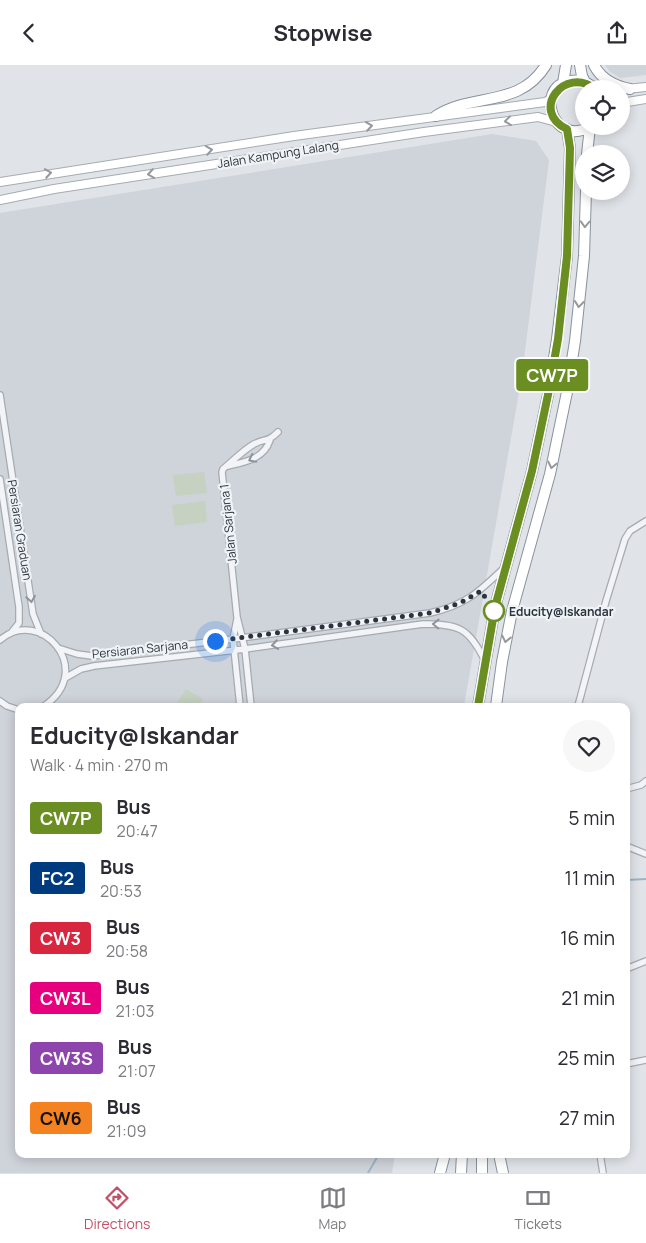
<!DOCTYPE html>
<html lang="en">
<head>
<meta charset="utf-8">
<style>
  :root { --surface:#fff; --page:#f7f7f7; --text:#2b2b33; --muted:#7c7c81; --line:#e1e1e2; --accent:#c15168 }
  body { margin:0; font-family:Manrope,sans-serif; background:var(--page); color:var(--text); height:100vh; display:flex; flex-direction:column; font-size:19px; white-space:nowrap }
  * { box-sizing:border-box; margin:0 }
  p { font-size:16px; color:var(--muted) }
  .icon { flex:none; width:28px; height:28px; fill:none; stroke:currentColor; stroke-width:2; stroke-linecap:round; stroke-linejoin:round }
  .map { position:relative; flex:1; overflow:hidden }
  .side { position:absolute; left:15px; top:638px; width:615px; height:455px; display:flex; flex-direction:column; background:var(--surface); border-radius:10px; box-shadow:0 2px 12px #0003 }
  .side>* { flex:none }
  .badge { padding:0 10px; border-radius:4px; font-size:18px; line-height:32px }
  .controls { position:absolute; left:575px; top:15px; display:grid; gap:10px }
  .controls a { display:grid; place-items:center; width:55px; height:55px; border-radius:50%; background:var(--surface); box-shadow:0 2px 12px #0003; font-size:25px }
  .you { position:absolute; width:25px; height:25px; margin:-12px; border:4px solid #fff; border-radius:50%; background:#1a73e8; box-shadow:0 0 0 8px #1a73e833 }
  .map>.badge { position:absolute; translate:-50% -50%; box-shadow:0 0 0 2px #fff }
  .round { display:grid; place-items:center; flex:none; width:52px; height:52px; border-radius:26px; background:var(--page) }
  .head { display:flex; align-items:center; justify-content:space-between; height:85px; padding:0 15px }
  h1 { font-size:24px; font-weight:700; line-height:38px }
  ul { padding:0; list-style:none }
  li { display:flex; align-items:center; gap:15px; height:60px; padding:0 15px }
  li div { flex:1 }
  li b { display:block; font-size:19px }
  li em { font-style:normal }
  li .badge { min-width:55px; font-weight:700; text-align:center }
  header { display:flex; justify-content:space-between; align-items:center; height:65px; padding:0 15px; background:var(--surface); font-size:22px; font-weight:700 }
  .dock { display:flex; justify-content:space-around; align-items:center; height:70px; border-top:1px solid var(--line); background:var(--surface); font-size:14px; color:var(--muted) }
  .dock a { display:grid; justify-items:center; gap:2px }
  .dock .selected { color:var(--accent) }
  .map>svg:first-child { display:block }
  .built { fill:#cfd3da }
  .green { fill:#c7d1c2 }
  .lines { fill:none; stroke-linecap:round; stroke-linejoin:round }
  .stream { stroke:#9fb3c5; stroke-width:2 }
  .street-casing { stroke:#a6abb2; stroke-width:8 }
  .secondary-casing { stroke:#a6abb2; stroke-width:10 }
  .highway-casing { stroke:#89929d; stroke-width:12 }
  .street { stroke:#f3f4f7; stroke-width:5.5 }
  .secondary { stroke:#fff; stroke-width:8 }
  .highway { stroke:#fff; stroke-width:10 }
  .oneway { stroke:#94999e }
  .oneway2 { stroke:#8e949a }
  .line-casing { stroke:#fff; stroke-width:11 }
  .line { stroke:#6b8e23; stroke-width:8 }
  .walk { stroke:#2a333e; stroke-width:5; stroke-dasharray:0 9 }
  .stop-dot { fill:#fff; stroke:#6b8e23; stroke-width:2.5 }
  .labels { text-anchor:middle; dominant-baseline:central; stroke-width:4.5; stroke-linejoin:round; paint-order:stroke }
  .street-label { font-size:12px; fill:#2a333e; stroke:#f0f3f6 }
  .stop-label { font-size:12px; font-weight:bold; fill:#2a333e; stroke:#f0f3f6; text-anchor:start }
</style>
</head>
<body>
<header><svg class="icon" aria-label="back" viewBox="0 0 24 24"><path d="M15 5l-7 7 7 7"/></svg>Stopwise<svg class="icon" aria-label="share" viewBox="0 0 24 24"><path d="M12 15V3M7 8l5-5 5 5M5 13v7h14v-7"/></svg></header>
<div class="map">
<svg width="646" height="1108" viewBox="0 0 646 1108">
  <rect width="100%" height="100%" fill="#e0e4e8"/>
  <!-- built -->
  <path class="built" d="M605 0H646V10L621 13 609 6Z
    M492 69 536 76 549 95 522 310 464 641H19V1089H395L392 1108H0V148Z"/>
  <!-- green -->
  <path class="green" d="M204 407 207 428 176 431 173 410Z
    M205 436 207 457 175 461 172 440Z
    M186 624 203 634 199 641H175Z"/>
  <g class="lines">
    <!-- stream -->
    <path class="stream" d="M626 815 646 814
      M368 1108 379 1089"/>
    <!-- street casing -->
    <g class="street-casing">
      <path id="street" d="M0 330 33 549 41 569
        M228 401C245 397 264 394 270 375
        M0 414 19 542V558L11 568
        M237 554 233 574 240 641
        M0 575C40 540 97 605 44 641
        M58 583 77 589 92 591 233 574 430 548C466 540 479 527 505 502
        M65 613 81 604 94 601 245 584 423 559C459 559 469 563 485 596
        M0 636 7 641 19 645
        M251 641 245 584 237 552 222 407 223 404C233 396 242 386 254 379 265 373 267 378 278 367
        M578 641 606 536 625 474 630 466 646 456
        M626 724 641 720 646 716
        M626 781 646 789
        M626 904 646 896
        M626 999 646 995
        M600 1089 603 1108"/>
    </g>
    <!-- secondary casing -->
    <g class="secondary-casing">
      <path id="secondary" d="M626 24 646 22
        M621 38 646 34
        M0 117 294 71 545 37 551 34
        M0 135 54 124 424 67 538 52 556 57"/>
    </g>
    <!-- highway casing -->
    <g class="highway-casing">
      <path id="highway" d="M580 0 582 11 585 17
        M594 0C601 14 615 21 630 24
        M563 18 566 0
        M436 51C472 27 519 44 546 0
        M591 61C554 84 533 23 570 16 580 14 588 17 595 24
        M587 89 590 62
        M478 641 495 542 532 406 549 325 557 274 567 191 570 83 567 64
        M496 641 502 597 512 546 550 409 567 327 575 276 584 191 586 126
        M499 1089 503 1108
        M440 1108 445 1089
        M461 1108 462 1089
        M482 1108V1089"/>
    </g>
    <!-- street -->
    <use href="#street" class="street"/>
    <!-- secondary -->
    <use href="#secondary" class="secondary"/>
    <!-- highway -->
    <use href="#highway" class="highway"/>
  </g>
  <!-- one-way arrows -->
  <defs><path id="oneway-chevron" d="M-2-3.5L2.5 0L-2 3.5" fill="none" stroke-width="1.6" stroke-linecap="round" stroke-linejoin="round" transform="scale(1.25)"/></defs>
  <g class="oneway">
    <use href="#oneway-chevron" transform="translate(508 56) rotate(173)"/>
    <use href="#oneway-chevron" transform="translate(369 61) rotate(-8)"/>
    <use href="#oneway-chevron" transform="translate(209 85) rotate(-9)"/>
    <use href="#oneway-chevron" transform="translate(48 108) rotate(-9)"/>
    <use href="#oneway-chevron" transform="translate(151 109) rotate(171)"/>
    <use href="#oneway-chevron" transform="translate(585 159) rotate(92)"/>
    <use href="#oneway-chevron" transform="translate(579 239) rotate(96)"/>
    <use href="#oneway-chevron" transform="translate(552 400) rotate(102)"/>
    <use href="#oneway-chevron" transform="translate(506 574) rotate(102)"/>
  </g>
  <g class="oneway2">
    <use href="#oneway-chevron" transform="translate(252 394) rotate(153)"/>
    <use href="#oneway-chevron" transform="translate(31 534) rotate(81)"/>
    <use href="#oneway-chevron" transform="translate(436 559) rotate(-179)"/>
    <use href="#oneway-chevron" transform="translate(275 580) rotate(172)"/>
  </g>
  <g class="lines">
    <!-- line casing -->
    <g class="line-casing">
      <path id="line" d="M478 641 495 542 532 406 549 325 558 274 567 191 570 83 567 64C529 46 565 0 595 24"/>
    </g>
    <!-- line -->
    <use href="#line" class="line"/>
    <!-- walk -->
    <path class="walk" d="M215 576 430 548 460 538 481 526 494 546"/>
  </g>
  <!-- markers -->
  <circle class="stop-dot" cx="494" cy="546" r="10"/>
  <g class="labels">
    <!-- street labels -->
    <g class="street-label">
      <text transform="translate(278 89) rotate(-9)">Jalan Kampung Lalang</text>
      <text transform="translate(228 459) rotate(-96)">Jalan Sarjana 1</text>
      <text transform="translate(20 465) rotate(81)">Persiaran Graduan</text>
      <text transform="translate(140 584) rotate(-6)">Persiaran Sarjana</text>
    </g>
    <!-- stop labels -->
    <g class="stop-label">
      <text x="509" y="546">Educity@Iskandar</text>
    </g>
  </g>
</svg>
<div class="controls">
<a><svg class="icon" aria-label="locate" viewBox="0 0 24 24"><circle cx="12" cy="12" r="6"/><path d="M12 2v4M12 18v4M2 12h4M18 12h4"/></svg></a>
<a><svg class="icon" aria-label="layers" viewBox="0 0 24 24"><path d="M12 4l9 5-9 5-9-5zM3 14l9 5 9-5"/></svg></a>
</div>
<div class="you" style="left:215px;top:576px"></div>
<b class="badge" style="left:552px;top:310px;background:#6b8e23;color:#fff">CW7P</b>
<section class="side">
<div class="head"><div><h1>Educity@Iskandar</h1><p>Walk · 4 min · 270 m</p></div><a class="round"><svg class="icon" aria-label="heart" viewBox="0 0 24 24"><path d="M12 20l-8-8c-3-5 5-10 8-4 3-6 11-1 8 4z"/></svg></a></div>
<ul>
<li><span class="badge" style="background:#6b8e23;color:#fff">CW7P</span><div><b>Bus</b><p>20:47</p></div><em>5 min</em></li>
<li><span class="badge" style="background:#003b80;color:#fff">FC2</span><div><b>Bus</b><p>20:53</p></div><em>11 min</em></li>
<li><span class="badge" style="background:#d7263d;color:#fff">CW3</span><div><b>Bus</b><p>20:58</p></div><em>16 min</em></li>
<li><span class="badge" style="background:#e6007e;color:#fff">CW3L</span><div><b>Bus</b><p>21:03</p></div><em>21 min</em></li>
<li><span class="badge" style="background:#8e44ad;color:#fff">CW3S</span><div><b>Bus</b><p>21:07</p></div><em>25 min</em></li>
<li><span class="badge" style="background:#f58220;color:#111">CW6</span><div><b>Bus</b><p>21:09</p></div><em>27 min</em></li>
</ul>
</section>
</div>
<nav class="dock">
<a class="selected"><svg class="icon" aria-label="directions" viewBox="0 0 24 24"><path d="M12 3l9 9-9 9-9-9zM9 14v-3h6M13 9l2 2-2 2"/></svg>Directions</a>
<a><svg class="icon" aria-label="map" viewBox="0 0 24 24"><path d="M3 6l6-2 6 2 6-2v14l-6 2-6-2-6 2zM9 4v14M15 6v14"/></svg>Map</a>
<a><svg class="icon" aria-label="tickets" viewBox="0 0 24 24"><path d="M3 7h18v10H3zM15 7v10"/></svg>Tickets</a>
</nav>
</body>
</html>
